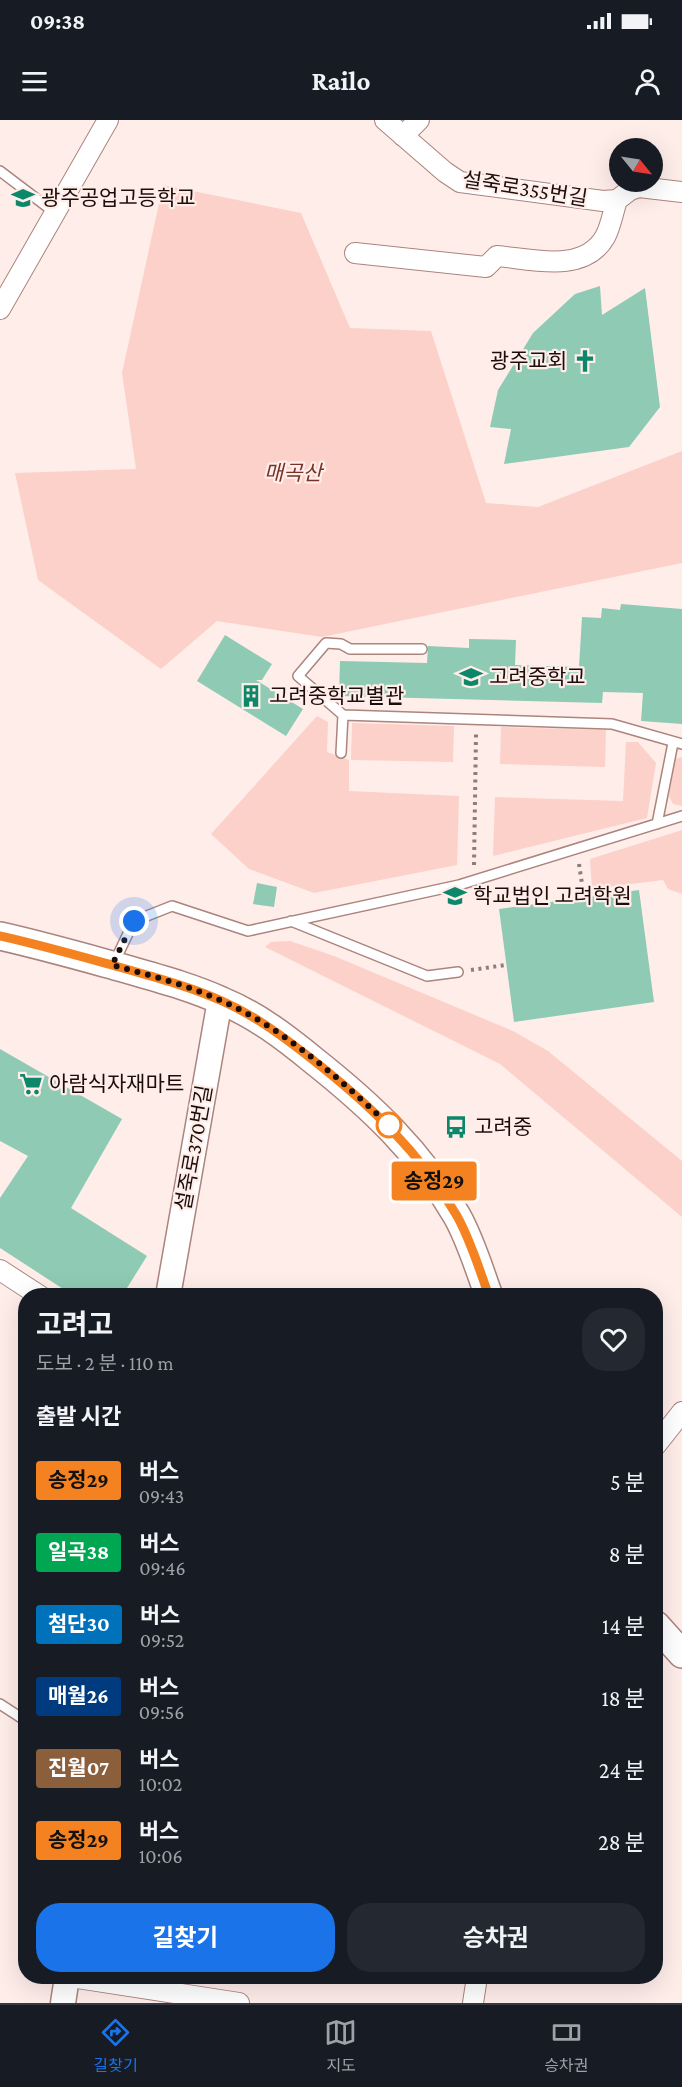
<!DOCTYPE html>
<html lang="ko">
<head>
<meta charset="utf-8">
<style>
  :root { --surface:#171b24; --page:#242831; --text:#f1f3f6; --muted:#9ea1a6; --line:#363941; --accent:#1a73e8 }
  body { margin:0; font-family:"Crimson Pro","Noto Sans KR",serif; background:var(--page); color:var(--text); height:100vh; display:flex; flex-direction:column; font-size:22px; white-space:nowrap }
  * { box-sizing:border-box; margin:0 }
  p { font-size:20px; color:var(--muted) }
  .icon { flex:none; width:33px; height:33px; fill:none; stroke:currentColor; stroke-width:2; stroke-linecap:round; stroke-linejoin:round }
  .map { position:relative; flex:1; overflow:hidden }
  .panel { position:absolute; left:18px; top:1168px; width:645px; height:696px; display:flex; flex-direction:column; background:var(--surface); border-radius:24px; box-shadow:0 6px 24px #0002 }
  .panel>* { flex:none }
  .badge { padding:0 12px; border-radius:4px; font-size:21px; line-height:39px }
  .needle { width:39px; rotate:120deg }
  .tools { position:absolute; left:609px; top:18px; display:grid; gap:12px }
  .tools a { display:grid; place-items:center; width:54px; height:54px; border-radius:50%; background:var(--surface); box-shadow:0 6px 24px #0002; font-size:30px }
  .you { position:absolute; width:30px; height:30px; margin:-15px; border:4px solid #fff; border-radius:50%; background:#1a73e8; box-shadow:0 0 0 9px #1a73e833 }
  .map>.badge { position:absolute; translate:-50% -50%; box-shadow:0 0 0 3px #fff }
  h2 { padding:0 18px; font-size:22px; line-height:54px }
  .round { display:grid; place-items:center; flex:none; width:63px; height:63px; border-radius:24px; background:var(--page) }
  .summary { display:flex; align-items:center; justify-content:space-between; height:102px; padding:0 18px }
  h1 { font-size:28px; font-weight:700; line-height:45px }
  .button { display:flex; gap:12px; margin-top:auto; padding:12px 18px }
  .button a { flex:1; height:69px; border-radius:24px; background:var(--accent); color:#fff; font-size:24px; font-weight:700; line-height:69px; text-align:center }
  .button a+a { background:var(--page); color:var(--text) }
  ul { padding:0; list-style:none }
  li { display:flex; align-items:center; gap:18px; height:72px; padding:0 18px }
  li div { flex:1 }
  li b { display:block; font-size:22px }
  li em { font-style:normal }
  li .badge { min-width:66px; font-weight:700; text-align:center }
  .status { display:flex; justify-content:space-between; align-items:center; height:42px; padding:0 30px; background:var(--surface); direction:ltr }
  .status svg { height:16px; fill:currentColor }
  header { display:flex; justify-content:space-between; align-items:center; height:78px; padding:0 18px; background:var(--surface); font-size:27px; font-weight:700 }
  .tab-bar { display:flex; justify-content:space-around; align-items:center; height:84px; border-top:2px solid var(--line); background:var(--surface); font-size:16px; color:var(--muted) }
  .tab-bar a { display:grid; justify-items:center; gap:3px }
  .tab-bar .selected { color:var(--accent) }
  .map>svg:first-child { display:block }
  .green { fill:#fcd1c9 }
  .building { fill:#8ecab4 }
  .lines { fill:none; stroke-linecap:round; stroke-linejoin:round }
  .service-casing { stroke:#ab847d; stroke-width:12 }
  .minor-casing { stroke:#ab847d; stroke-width:22 }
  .tertiary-casing { stroke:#ab847d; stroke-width:27 }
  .secondary-casing { stroke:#ab847d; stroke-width:30 }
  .path { stroke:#8e7e7b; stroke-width:4; stroke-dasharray:3 4.5; stroke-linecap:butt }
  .service { stroke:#fff; stroke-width:9 }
  .minor { stroke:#fff; stroke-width:20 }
  .tertiary { stroke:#fff; stroke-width:24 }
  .secondary { stroke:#fff; stroke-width:27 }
  .line-casing { stroke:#fff; stroke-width:14 }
  .line { stroke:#f58220; stroke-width:9 }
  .walk { stroke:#1b0d0a; stroke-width:6; stroke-dasharray:0 10.8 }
  .stop-dot { fill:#fff; stroke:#f58220; stroke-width:3 }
  .labels { text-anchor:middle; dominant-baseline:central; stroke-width:4.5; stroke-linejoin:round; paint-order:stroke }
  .street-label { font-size:21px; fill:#1b0d0a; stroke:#ffedea }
  .poi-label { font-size:21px; fill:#1b0d0a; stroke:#ffedea; text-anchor:start }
  .park-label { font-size:21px; font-style:italic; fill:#773227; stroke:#ffedea }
</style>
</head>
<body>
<div class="status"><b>09:38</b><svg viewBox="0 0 49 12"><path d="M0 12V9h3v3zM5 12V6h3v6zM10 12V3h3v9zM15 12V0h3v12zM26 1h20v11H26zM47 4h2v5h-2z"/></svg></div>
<header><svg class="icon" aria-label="menu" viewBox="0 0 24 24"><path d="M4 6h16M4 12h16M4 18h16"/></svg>Railo<svg class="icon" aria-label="person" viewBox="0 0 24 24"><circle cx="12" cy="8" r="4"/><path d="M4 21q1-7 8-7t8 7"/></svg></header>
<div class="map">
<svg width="682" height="1883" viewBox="0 0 682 1883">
  <rect width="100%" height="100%" fill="#ffedea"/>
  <!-- green -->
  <path class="green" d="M163 65 301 93 350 208 431 211 486 383 538 387 682 331V443L322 517 217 501 161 549 38 460 15 353 136 349 122 253Z
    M317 596 328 602 327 632 349 640V671L459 676 457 745 314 773 249 749 211 714Z
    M352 603 454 606 453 642 351 640Z
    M501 607 606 610 605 647 500 644Z
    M626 622H638L656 643 647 698 493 736 495 677 623 681Z
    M682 637V686L673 684 669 676 675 639Z
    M682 710V774L668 769 663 760 592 769 590 739Z
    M290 821 334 836 513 911 548 931 682 1041V1097L500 944 265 827 271 822Z"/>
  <!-- building -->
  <path class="building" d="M600 166 602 195 645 168 660 287 629 327 504 344 511 309 490 307 498 270 533 213 575 174Z
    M621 484 682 489V604L641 601 643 573 603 572 602 583 339 576 340 541 427 543 428 526 469 528V519L516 520 515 545 579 547 582 497 601 498 602 488 620 490Z
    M225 515 272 544 262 560H256L303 589 286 616 197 561Z
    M257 763 277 767 274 787 253 784Z
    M639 770 654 882 514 902 499 789Z
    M0 929 122 999 71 1088 147 1136 122 1176H74L0 1128V1078L28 1036 0 1021Z"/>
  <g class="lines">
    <!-- service casing -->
    <g class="service-casing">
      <path id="service" d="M0 51 54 92
        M422 529H350L341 524 326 523 298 556 343 595 612 604 682 624
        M341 633 343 595
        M657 704 673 623
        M291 801 427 856 458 852
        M114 843 134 801 172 786 248 811 459 765 682 696
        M0 1584 26 1601"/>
    </g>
    <!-- minor casing -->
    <g class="minor-casing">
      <path id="minor" d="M385 0 445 52 460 62 603 81 617 80 630 70 639 67 682 72
        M403 16 419 0
        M355 133 486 147 497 136C532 139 584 154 605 117 611 106 613 92 617 80
        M0 189 108 0
        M0 1150 40 1176
        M656 1325 682 1292
        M71 1857 239 1883
        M473 1883 477 1857"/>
    </g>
    <!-- tertiary casing -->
    <g class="tertiary-casing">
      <path id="tertiary" d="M168 1176 220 880
        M63 1883 67 1857"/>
    </g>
    <!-- secondary casing -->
    <g class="secondary-casing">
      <path id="secondary" d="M0 816C40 825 79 836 119 847 153 857 189 866 222 881 256 895 285 917 313 940 371 986 420 1032 457 1096 471 1121 479 1149 489 1176
        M656 1505 682 1534"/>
    </g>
    <!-- path -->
    <path class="path" d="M579 744 584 777
      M474 745 476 614
      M471 850 506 845"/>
    <!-- service -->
    <use href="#service" class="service"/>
    <!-- minor -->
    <use href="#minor" class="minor"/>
    <!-- tertiary -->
    <use href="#tertiary" class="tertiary"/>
    <!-- secondary -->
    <use href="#secondary" class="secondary"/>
  </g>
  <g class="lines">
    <!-- line casing -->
    <g class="line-casing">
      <path id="line" d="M0 816C40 825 79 836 119 847 153 857 189 866 222 881 256 896 285 918 313 940 370 985 420 1032 457 1096 471 1121 479 1149 489 1176"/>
    </g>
    <!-- line -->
    <use href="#line" class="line"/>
    <!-- walk -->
    <path class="walk" d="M134 801 112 845C149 855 187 865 222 881 285 909 342 961 392 1008L389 1005"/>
  </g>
  <!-- icons -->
  <defs>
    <g id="school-bare" transform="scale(1.8)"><path d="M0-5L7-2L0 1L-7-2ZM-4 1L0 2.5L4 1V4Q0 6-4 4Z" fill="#0c8769" stroke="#ffedea" stroke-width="2.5" paint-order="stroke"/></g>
    <g id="church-bare" transform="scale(1.8)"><path d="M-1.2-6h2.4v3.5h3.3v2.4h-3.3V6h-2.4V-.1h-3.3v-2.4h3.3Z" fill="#0c8769" stroke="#ffedea" stroke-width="2.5" paint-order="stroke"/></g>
    <g id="building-bare" transform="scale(1.8)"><path d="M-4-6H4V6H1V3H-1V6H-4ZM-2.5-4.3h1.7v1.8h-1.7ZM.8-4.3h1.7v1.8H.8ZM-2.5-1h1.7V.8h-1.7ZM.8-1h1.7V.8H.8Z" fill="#0c8769" stroke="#ffedea" stroke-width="2.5" paint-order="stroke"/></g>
    <g id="supermarket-bare" transform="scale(1.8)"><path d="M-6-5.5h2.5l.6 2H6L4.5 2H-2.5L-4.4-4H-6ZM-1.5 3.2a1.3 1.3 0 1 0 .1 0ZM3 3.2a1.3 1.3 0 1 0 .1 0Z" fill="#0c8769" stroke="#ffedea" stroke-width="2.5" paint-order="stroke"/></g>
    <g id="bus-bare" transform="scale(1.8)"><path d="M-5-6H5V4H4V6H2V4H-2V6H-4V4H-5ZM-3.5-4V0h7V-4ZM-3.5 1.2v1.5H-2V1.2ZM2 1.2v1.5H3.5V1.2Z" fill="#0c8769" stroke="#ffedea" stroke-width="2.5" paint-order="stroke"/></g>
  </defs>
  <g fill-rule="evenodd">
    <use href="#school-bare" x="23" y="78"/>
    <use href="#church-bare" x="585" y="241"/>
    <use href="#school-bare" x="471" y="557"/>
    <use href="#building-bare" x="251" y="576"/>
    <use href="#school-bare" x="455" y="776"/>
    <use href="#supermarket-bare" x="31" y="964"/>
    <use href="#bus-bare" x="456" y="1007"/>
  </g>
  <!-- markers -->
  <circle class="stop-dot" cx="389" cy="1005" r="12"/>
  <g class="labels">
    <!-- street labels -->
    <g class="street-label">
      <text transform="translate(525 69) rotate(9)">설죽로355번길</text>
      <text transform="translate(194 1028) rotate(-80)">설죽로370번길</text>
    </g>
    <!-- poi labels -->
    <g class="poi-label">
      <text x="41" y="78">광주공업고등학교</text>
      <text x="567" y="241" text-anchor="end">광주교회</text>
      <text x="489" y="557">고려중학교</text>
      <text x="269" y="576">고려중학교별관</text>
      <text x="473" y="776">학교법인 고려학원</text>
      <text x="49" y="964">아람식자재마트</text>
      <text x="474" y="1007">고려중</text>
    </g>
    <!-- park labels -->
    <g class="park-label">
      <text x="293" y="353">매곡산</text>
    </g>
  </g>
</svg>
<div class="tools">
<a><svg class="needle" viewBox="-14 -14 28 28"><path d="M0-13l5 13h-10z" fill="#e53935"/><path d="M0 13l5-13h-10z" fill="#9ea1a6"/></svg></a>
</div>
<div class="you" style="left:134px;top:801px"></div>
<b class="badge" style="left:434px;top:1061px;background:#f58220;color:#111">송정29</b>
<section class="panel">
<div class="summary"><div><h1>고려고</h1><p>도보 · 2 분 · 110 m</p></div><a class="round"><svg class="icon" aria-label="heart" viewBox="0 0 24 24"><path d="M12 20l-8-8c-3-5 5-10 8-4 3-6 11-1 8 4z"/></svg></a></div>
<h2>출발 시간</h2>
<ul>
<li><span class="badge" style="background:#f58220;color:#111">송정29</span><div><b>버스</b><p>09:43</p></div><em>5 분</em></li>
<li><span class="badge" style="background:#00a651;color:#fff">일곡38</span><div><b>버스</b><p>09:46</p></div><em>8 분</em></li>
<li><span class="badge" style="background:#0072bc;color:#fff">첨단30</span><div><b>버스</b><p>09:52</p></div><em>14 분</em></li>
<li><span class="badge" style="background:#003b80;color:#fff">매월26</span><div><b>버스</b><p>09:56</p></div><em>18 분</em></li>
<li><span class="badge" style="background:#8b5e3c;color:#fff">진월07</span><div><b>버스</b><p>10:02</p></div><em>24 분</em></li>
<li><span class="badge" style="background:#f58220;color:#111">송정29</span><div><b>버스</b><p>10:06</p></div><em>28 분</em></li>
</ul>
<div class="button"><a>길찾기</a><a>승차권</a></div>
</section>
</div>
<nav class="tab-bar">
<a class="selected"><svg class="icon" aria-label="directions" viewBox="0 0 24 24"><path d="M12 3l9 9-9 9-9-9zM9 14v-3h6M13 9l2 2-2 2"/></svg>길찾기</a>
<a><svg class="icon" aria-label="map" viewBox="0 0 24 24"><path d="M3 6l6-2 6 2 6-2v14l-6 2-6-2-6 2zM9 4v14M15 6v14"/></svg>지도</a>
<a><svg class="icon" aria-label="tickets" viewBox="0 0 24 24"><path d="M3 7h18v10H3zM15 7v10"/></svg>승차권</a>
</nav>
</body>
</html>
